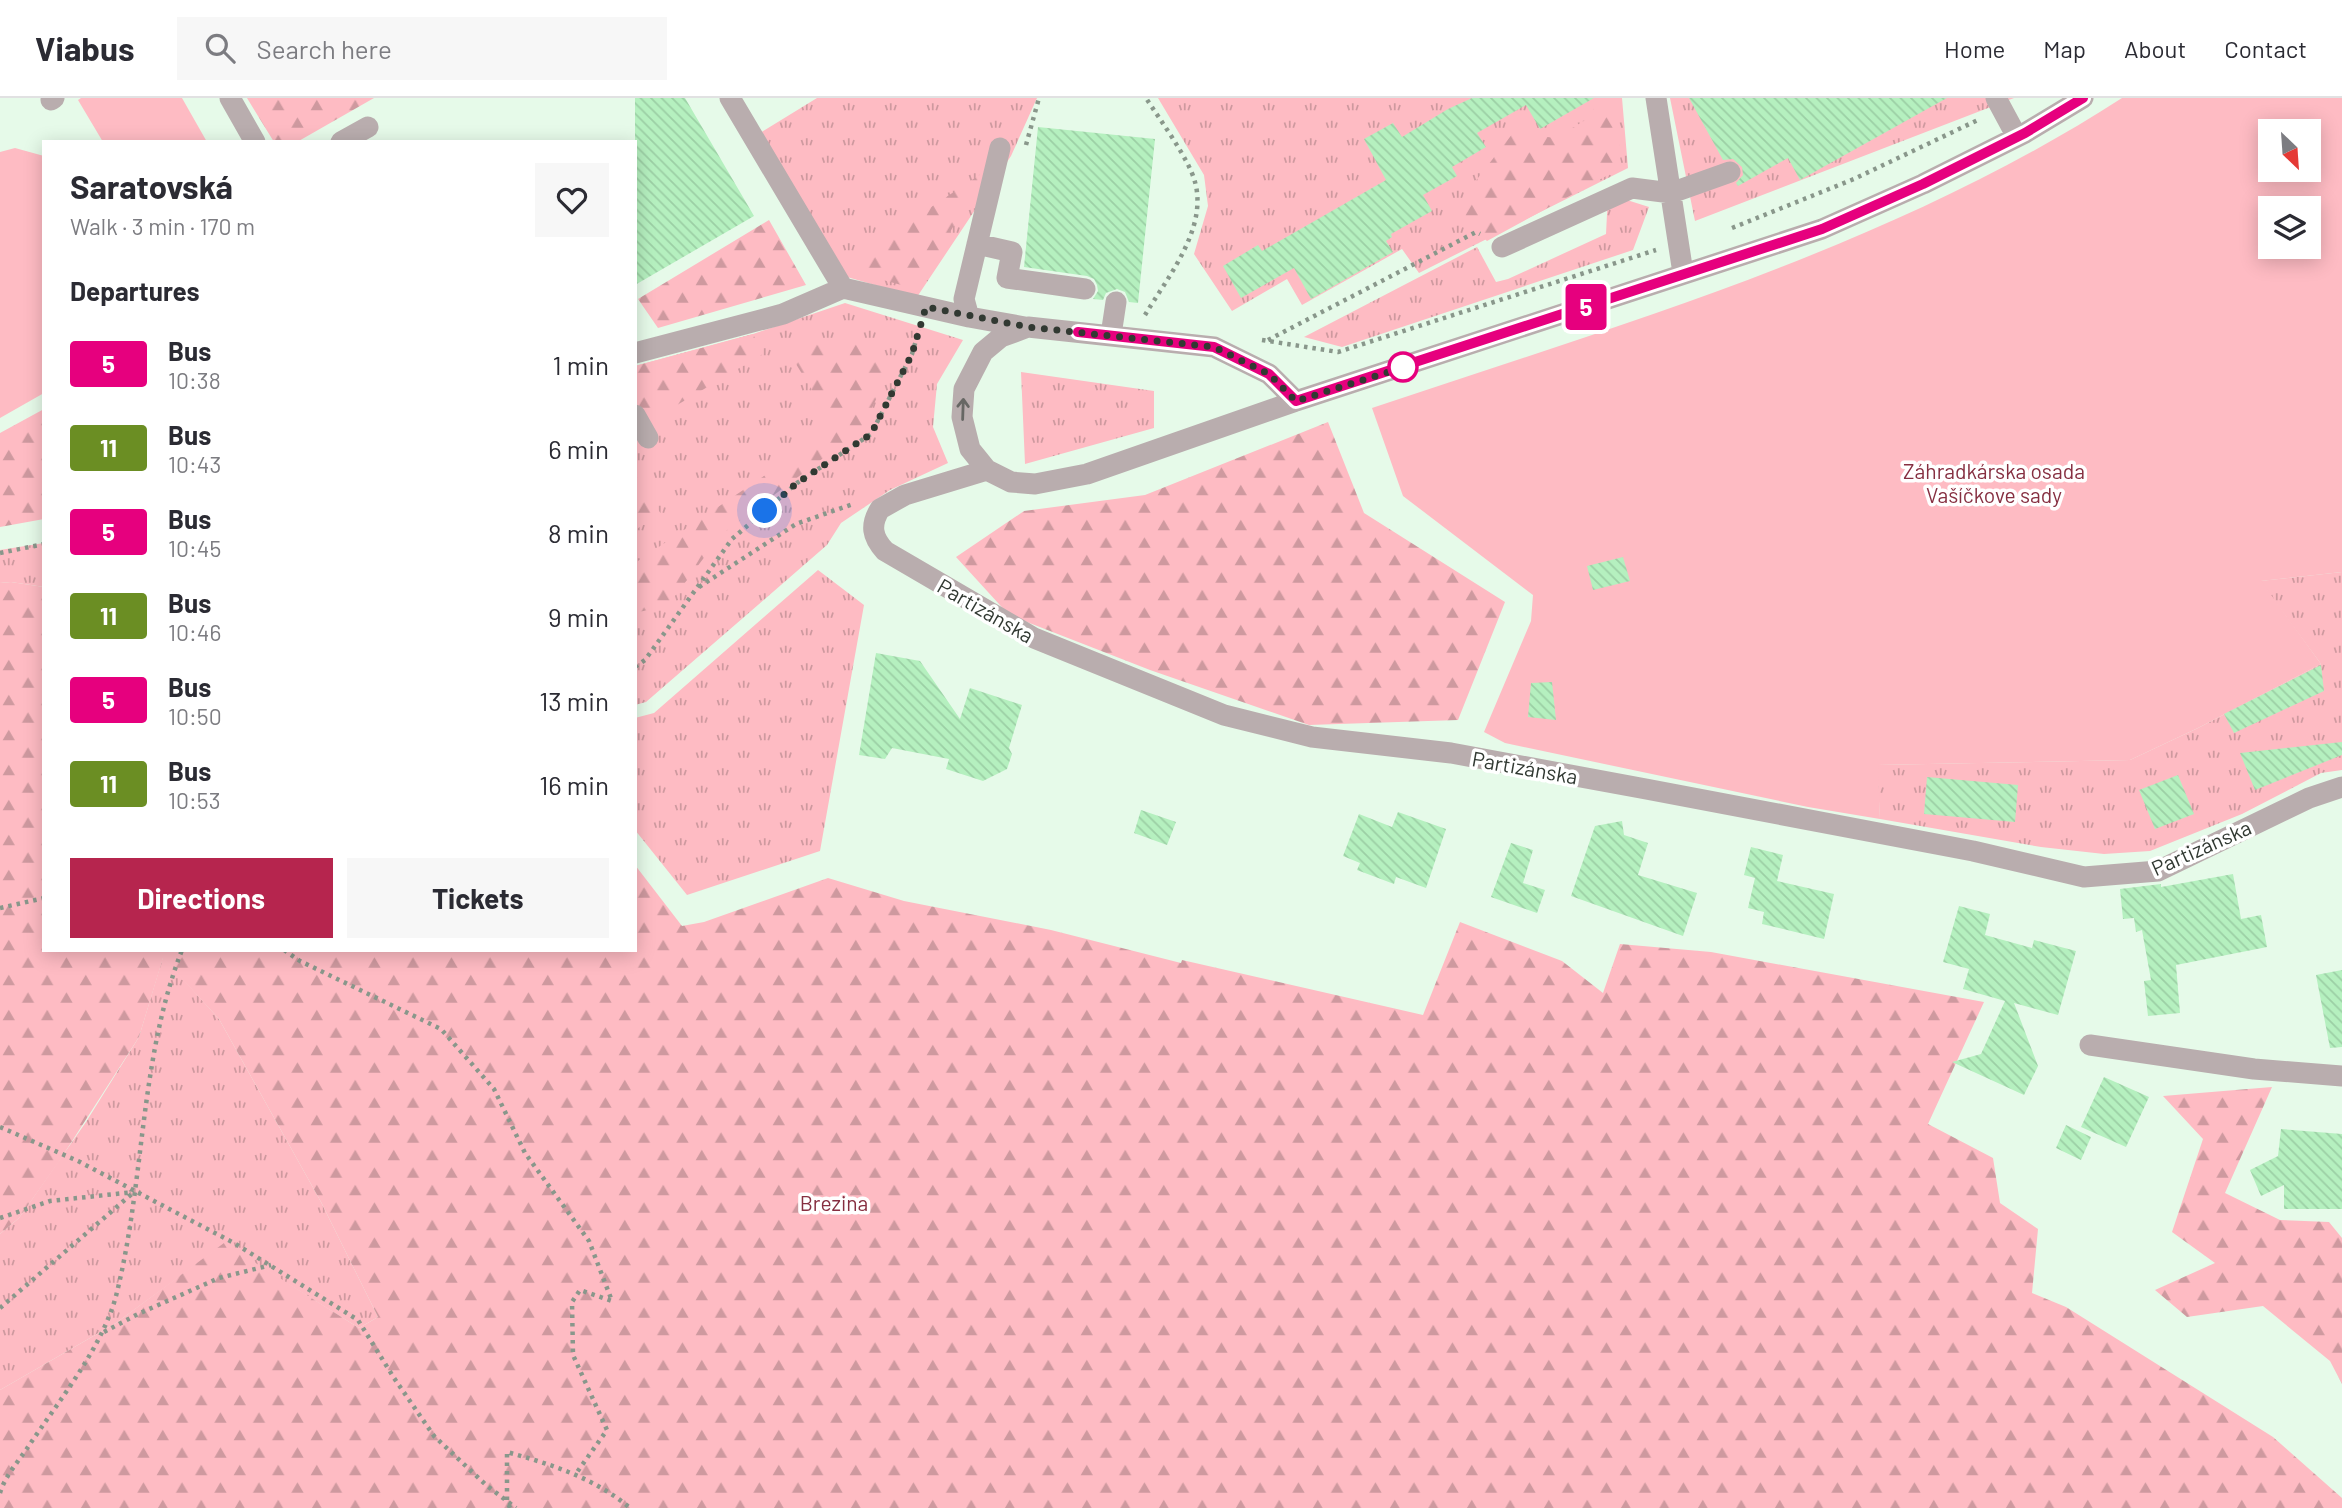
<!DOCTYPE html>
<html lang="en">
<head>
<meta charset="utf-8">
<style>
  :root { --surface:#fff; --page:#f7f7f7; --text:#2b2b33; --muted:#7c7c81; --line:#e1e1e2; --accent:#b6254e }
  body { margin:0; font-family:Barlow,sans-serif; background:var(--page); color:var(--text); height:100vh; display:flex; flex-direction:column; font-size:26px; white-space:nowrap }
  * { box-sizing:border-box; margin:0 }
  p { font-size:23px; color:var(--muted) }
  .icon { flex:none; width:38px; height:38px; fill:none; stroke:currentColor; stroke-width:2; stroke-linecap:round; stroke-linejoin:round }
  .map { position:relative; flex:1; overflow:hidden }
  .side { position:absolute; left:42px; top:42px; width:595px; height:812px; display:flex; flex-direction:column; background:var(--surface); border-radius:0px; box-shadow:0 4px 18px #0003 }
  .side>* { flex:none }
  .badge { padding:0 14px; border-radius:5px; font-size:24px; line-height:46px }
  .needle { width:46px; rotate:155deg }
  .fabs { position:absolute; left:2258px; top:21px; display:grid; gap:14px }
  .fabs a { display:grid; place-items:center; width:63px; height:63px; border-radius:0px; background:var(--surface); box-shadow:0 4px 18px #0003; font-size:35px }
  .you { position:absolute; width:35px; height:35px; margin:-18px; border:5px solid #fff; border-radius:50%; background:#1a73e8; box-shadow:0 0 0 10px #1a73e833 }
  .map>.badge { position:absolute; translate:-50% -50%; box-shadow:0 0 0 4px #fff }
  h2 { padding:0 28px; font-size:26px; line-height:63px }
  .round { display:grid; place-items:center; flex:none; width:74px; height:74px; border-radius:0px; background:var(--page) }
  .summary { display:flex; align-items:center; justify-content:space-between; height:119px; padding:0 28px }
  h1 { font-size:33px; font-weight:700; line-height:52px }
  .button { display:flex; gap:14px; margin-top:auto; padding:14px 28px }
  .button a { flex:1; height:80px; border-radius:0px; background:var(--accent); color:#fff; font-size:28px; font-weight:700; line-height:80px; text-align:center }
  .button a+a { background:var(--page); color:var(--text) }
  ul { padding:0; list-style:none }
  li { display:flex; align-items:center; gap:21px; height:84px; padding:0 28px }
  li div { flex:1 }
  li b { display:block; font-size:26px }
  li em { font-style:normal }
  li .badge { min-width:77px; font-weight:700; text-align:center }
  header { display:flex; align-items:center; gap:42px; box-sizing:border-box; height:98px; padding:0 35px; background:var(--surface); border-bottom:2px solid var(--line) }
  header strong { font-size:33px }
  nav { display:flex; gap:38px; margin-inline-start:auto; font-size:24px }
  .search { width:490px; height:63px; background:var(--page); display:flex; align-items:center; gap:18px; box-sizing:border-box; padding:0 24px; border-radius:0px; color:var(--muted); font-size:26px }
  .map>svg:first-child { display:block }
  .grass { fill:url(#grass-tufts) }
  .forest { fill:url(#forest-firs) }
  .green { fill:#febbc3; fill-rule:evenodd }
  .building { fill:url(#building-back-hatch) }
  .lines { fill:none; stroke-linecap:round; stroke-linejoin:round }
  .path { stroke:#89978b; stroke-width:4.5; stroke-dasharray:3.5 5; stroke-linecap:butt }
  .minor { stroke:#b9adae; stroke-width:21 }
  .oneway { stroke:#676764 }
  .line-casing { stroke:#fff; stroke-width:16 }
  .line { stroke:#e6007e; stroke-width:10 }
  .walk { stroke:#313932; stroke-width:7; stroke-dasharray:0 12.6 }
  .stop-dot { fill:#fff; stroke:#e6007e; stroke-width:3.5 }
  .labels { text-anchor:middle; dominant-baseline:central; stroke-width:7; stroke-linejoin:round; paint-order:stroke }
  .park-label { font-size:21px; fill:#862f41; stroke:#fff }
  .street-label { font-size:21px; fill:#313932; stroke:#fff }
</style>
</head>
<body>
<header>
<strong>Viabus</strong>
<div class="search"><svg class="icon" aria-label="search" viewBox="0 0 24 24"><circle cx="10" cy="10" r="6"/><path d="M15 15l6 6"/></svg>Search here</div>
<nav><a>Home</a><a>Map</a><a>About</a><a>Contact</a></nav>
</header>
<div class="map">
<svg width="2342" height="1410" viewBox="0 0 2342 1410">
  <defs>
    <pattern id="grass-tufts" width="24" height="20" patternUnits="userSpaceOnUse" patternTransform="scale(1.75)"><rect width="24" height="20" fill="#febbc3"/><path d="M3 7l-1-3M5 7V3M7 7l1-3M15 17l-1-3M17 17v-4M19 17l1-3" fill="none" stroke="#ce999f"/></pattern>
    <pattern id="forest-firs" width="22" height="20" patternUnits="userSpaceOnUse" patternTransform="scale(1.75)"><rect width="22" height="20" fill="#febbc3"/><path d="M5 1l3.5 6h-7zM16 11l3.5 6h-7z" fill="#ce999f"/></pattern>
    <pattern id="building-back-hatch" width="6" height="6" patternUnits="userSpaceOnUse" patternTransform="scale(1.75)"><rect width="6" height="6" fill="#b5f0bf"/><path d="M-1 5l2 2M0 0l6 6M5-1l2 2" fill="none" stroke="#9ccfa5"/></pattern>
  </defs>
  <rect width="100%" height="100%" fill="#e6fae9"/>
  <!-- grass -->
  <path class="grass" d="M817 0H1037L1011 58 917 199 840 177 760 35Z
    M1158 0H1622L1628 70 1419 175 1402 151 1302 207 1287 181 1232 213 1194 156 1208 108 1204 77Z
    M1670 0H2014L1695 123Z
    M1608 96 1649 109 1633 152 1342 249 1304 239 1477 149 1496 184 1508 181 1606 136Z
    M845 205 963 242 937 286 933 329 948 365 890 392 841 425 827 447 646 604 635 607V268L753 236Z
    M1021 274 1154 293V330L1025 366Z
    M44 445V489L11 484 0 485V452Z
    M818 472 864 507 820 753 687 797 635 732V620L654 615Z
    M2342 474V672L2321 675 2242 716 2150 753 2104 756 2041 749 1880 721 1877 667 2130 662 2198 630 2321 566 2260 483Z
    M163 859 219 921 321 1104 378 1219 359 1230 224 1146 116 1225 0 1292V1136L19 1120 86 1024 139 939Z"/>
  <!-- forest -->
  <path class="forest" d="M247 0H374L297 44H274Z
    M1590 0H1616L1621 70 1487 143 1453 112 1513 35 1556 40 1595 16Z
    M987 72 916 191 839 170Z
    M769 122 806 187 658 230 638 201Z
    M753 236 763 256 635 332V268Z
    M871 242 890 272 862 331 722 436 668 507 635 515V465L835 330 782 243Z
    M44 311V421L0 429V335Z
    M1328 324 1364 415 1505 504 1458 622 1309 627 1150 572 1009 517 956 459 1024 413 1145 397Z
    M635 376 661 416 635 432Z
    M11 484 44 489V852H635V767L682 828 704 824 828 780 904 803 1051 832 1181 865 1182 862 1423 917 1460 824 1562 863 1603 895 1620 846 1711 854 1984 904 1928 1026 1993 1060 2000 1105 2038 1131 2032 1195 2066 1209 2273 1339 2342 1400V1410H0V1292L116 1225 224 1145 359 1230 378 1219 321 1104 219 921 163 860 139 939 58 1065 19 1120 0 1136V485Z
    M2272 989 2225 1095 2280 1122 2329 1124 2342 1140V1286L2330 1263 2263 1208 2187 1219 2155 1192 2215 1165 2172 1134 2203 1041 2163 998Z"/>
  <!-- green -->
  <path class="green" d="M81 0H182L207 44H103L78 2Z
    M2122 0H2342V474L2261 483 2321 566 2198 630 2130 662 1878 667 1880 721 1808 709 1505 645 1484 634 1531 523 1533 497 1403 398 1372 310C1628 224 1893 148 2122 0ZM2270 33H2308V72H2270ZM2270 110H2308V149H2270Z
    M15 50 44 58V295L0 320V54Z"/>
  <!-- building -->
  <path class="building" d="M635 0H685L754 118 635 187Z
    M1472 0H1594L1540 31 1526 7 1477 35 1486 49 1452 69 1457 78 1423 97 1432 113 1391 136 1392 139 1386 143 1393 154 1311 201 1294 170 1241 200 1223 168 1258 147 1262 153 1386 82 1364 41 1393 25 1402 39 1448 11Z
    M1689 0H1947L1800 82 1788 60 1738 88 1736 85 1743 77 1742 69 1733 61 1723 62Z
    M1038 29 1155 41 1138 205 1129 204 1125 194 1117 191 1106 195 1103 202 1093 201 1098 193 1097 187 1094 181 1087 178 1024 169Z
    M1623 459 1630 483 1593 492 1587 468Z
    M876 555 920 563 960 621 970 590 1022 607 1009 650 1012 656 1007 671 983 683 946 671 949 661 892 650 885 661 859 657Z
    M2321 567 2324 593 2234 635 2224 616Z
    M1552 584 1556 622 1528 619 1531 585Z
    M2342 644V657L2255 692 2240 655Z
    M2178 677 2194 716 2155 731 2139 692Z
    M1927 679 2018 687 2015 724 1924 716Z
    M1141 712 1176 724 1167 747 1134 735Z
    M1398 714 1446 731 1426 790 1396 779 1394 786 1357 772 1360 765 1343 758 1359 716 1392 729Z
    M1622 723 1624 737 1648 745 1638 777 1697 795 1683 838 1571 798 1595 728Z
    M1511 745 1533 752 1523 785 1545 792 1537 815 1491 799Z
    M1751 749 1783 757 1777 783 1834 796 1824 841 1762 826 1764 814 1748 810 1755 780 1744 777Z
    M2233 776 2241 821 2261 817 2267 849 2176 867 2180 915 2148 918 2144 883 2151 882 2142 832 2136 834 2134 820 2123 821 2120 791 2161 786V789Z
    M1959 808 1990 816 1985 837 2032 850 2034 842 2076 853 2058 917 2014 905 2038 968 2024 997 1952 964 1981 956 2005 903 1963 891 1969 871 1943 864Z
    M2342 872V949L2330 950 2316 877Z
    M2104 979 2149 999 2126 1049 2081 1029Z
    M2066 1027 2091 1039 2081 1062 2056 1050Z
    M2281 1031 2342 1036V1111H2284V1087L2261 1098 2250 1072 2278 1058Z"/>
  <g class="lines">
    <!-- path -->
    <path class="path" d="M1026 47 1039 0
      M1732 130 1854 81 1980 21
      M1145 217C1167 180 1208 131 1195 84 1189 61 1160 22 1146 0
      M1262 242 1338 254 1656 152
      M1268 242 1476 134 1480 136
      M0 455 44 446
      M699 489 796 426 853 406
      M635 569 645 562 732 441 797 385 871 336 912 256 919 232
      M0 810 44 800
      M284 852 300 863 441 931 494 991 525 1055 589 1143 612 1203 580 1192 572 1204 573 1257 607 1332 575 1377
      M0 1029 78 1063 234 1145 358 1222 394 1280 434 1338 486 1387 516 1410
      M0 1120 50 1103 134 1094
      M0 1210 134 1094
      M104 1234 138 1216 219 1180 271 1167
      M0 1395C5 1378 18 1364 28 1349 58 1304 102 1250 116 1198 145 1084 139 962 182 852
      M510 1410 507 1403V1354C550 1366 595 1380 630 1410"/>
    <!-- minor -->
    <path class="minor" d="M230 0 255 44
      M730 0 843 190
      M1656 0 1683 175
      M1996 0 2017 39
      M51 2 54 0
      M341 44 368 29
      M977 146 1012 154 1007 180 1085 191
      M1502 149 1632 90 1671 95 1730 74
      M969 219 964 201 1000 50
      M1111 237 1116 204
      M635 255 783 216 843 190 969 219 1025 229
      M1296 303 1269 276 1214 249 1028 229 1001 239 983 254 964 291 962 319 970 351 987 372 1011 384 1035 386 1087 376 1296 303 1822 131 1923 86 2025 35 2083 0
      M635 317 648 340
      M987 372 905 397 880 411C870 427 872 439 885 453L1034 540 1224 617 1312 639 1451 655 1646 691 1973 753 2084 779 2158 773 2309 700 2342 689
      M2090 947 2254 971 2342 978"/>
  </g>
  <!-- one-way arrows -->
  <defs><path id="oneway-shaft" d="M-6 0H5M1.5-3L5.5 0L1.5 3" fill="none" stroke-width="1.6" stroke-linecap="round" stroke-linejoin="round" transform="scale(1.75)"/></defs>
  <use class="oneway" href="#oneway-shaft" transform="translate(963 311) rotate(-88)"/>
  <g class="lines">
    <!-- line casing -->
    <g class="line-casing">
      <path id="line" d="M1078 234 1214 249 1269 276 1296 303 1822 131 1923 86 2025 35 2083 0"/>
    </g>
    <!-- line -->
    <use href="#line" class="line"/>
    <!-- walk -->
    <path class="walk" d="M765 413 797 385 871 336 912 256 926 209 1028 229 1214 249 1269 276 1296 303 1405 269H1403"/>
  </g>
  <!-- markers -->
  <circle class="stop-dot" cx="1403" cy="269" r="14"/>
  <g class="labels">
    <!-- park labels -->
    <g class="park-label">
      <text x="1994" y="372">Záhradkárska osada<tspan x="1994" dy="24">Vašíčkove sady</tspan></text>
      <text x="834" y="1104">Brezina</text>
    </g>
    <!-- street labels -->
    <g class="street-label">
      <text transform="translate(986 512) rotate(30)">Partizánska</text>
      <text transform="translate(1525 669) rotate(10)">Partizánska</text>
      <text transform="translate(2201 749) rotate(-24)">Partizánska</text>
    </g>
  </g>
</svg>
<div class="fabs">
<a><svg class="needle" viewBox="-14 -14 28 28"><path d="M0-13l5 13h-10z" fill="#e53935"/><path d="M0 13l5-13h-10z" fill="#7c7c81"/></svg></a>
<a><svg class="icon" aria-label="layers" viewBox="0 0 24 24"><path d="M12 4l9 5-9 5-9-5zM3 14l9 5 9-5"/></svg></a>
</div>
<div class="you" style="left:765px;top:413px"></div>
<b class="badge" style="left:1586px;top:209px;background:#e6007e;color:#fff">5</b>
<section class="side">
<div class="summary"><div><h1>Saratovská</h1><p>Walk · 3 min · 170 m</p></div><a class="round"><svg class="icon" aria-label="heart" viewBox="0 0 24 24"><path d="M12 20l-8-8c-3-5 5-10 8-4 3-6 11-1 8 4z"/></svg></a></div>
<h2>Departures</h2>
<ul>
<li><span class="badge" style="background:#e6007e;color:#fff">5</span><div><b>Bus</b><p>10:38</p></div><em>1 min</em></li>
<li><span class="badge" style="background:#6b8e23;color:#fff">11</span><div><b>Bus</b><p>10:43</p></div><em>6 min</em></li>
<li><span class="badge" style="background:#e6007e;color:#fff">5</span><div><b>Bus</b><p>10:45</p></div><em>8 min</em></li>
<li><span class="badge" style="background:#6b8e23;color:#fff">11</span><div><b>Bus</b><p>10:46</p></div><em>9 min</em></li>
<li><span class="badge" style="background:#e6007e;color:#fff">5</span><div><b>Bus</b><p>10:50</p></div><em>13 min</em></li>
<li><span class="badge" style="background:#6b8e23;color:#fff">11</span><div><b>Bus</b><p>10:53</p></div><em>16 min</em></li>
</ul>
<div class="button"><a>Directions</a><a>Tickets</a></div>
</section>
</div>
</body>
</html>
